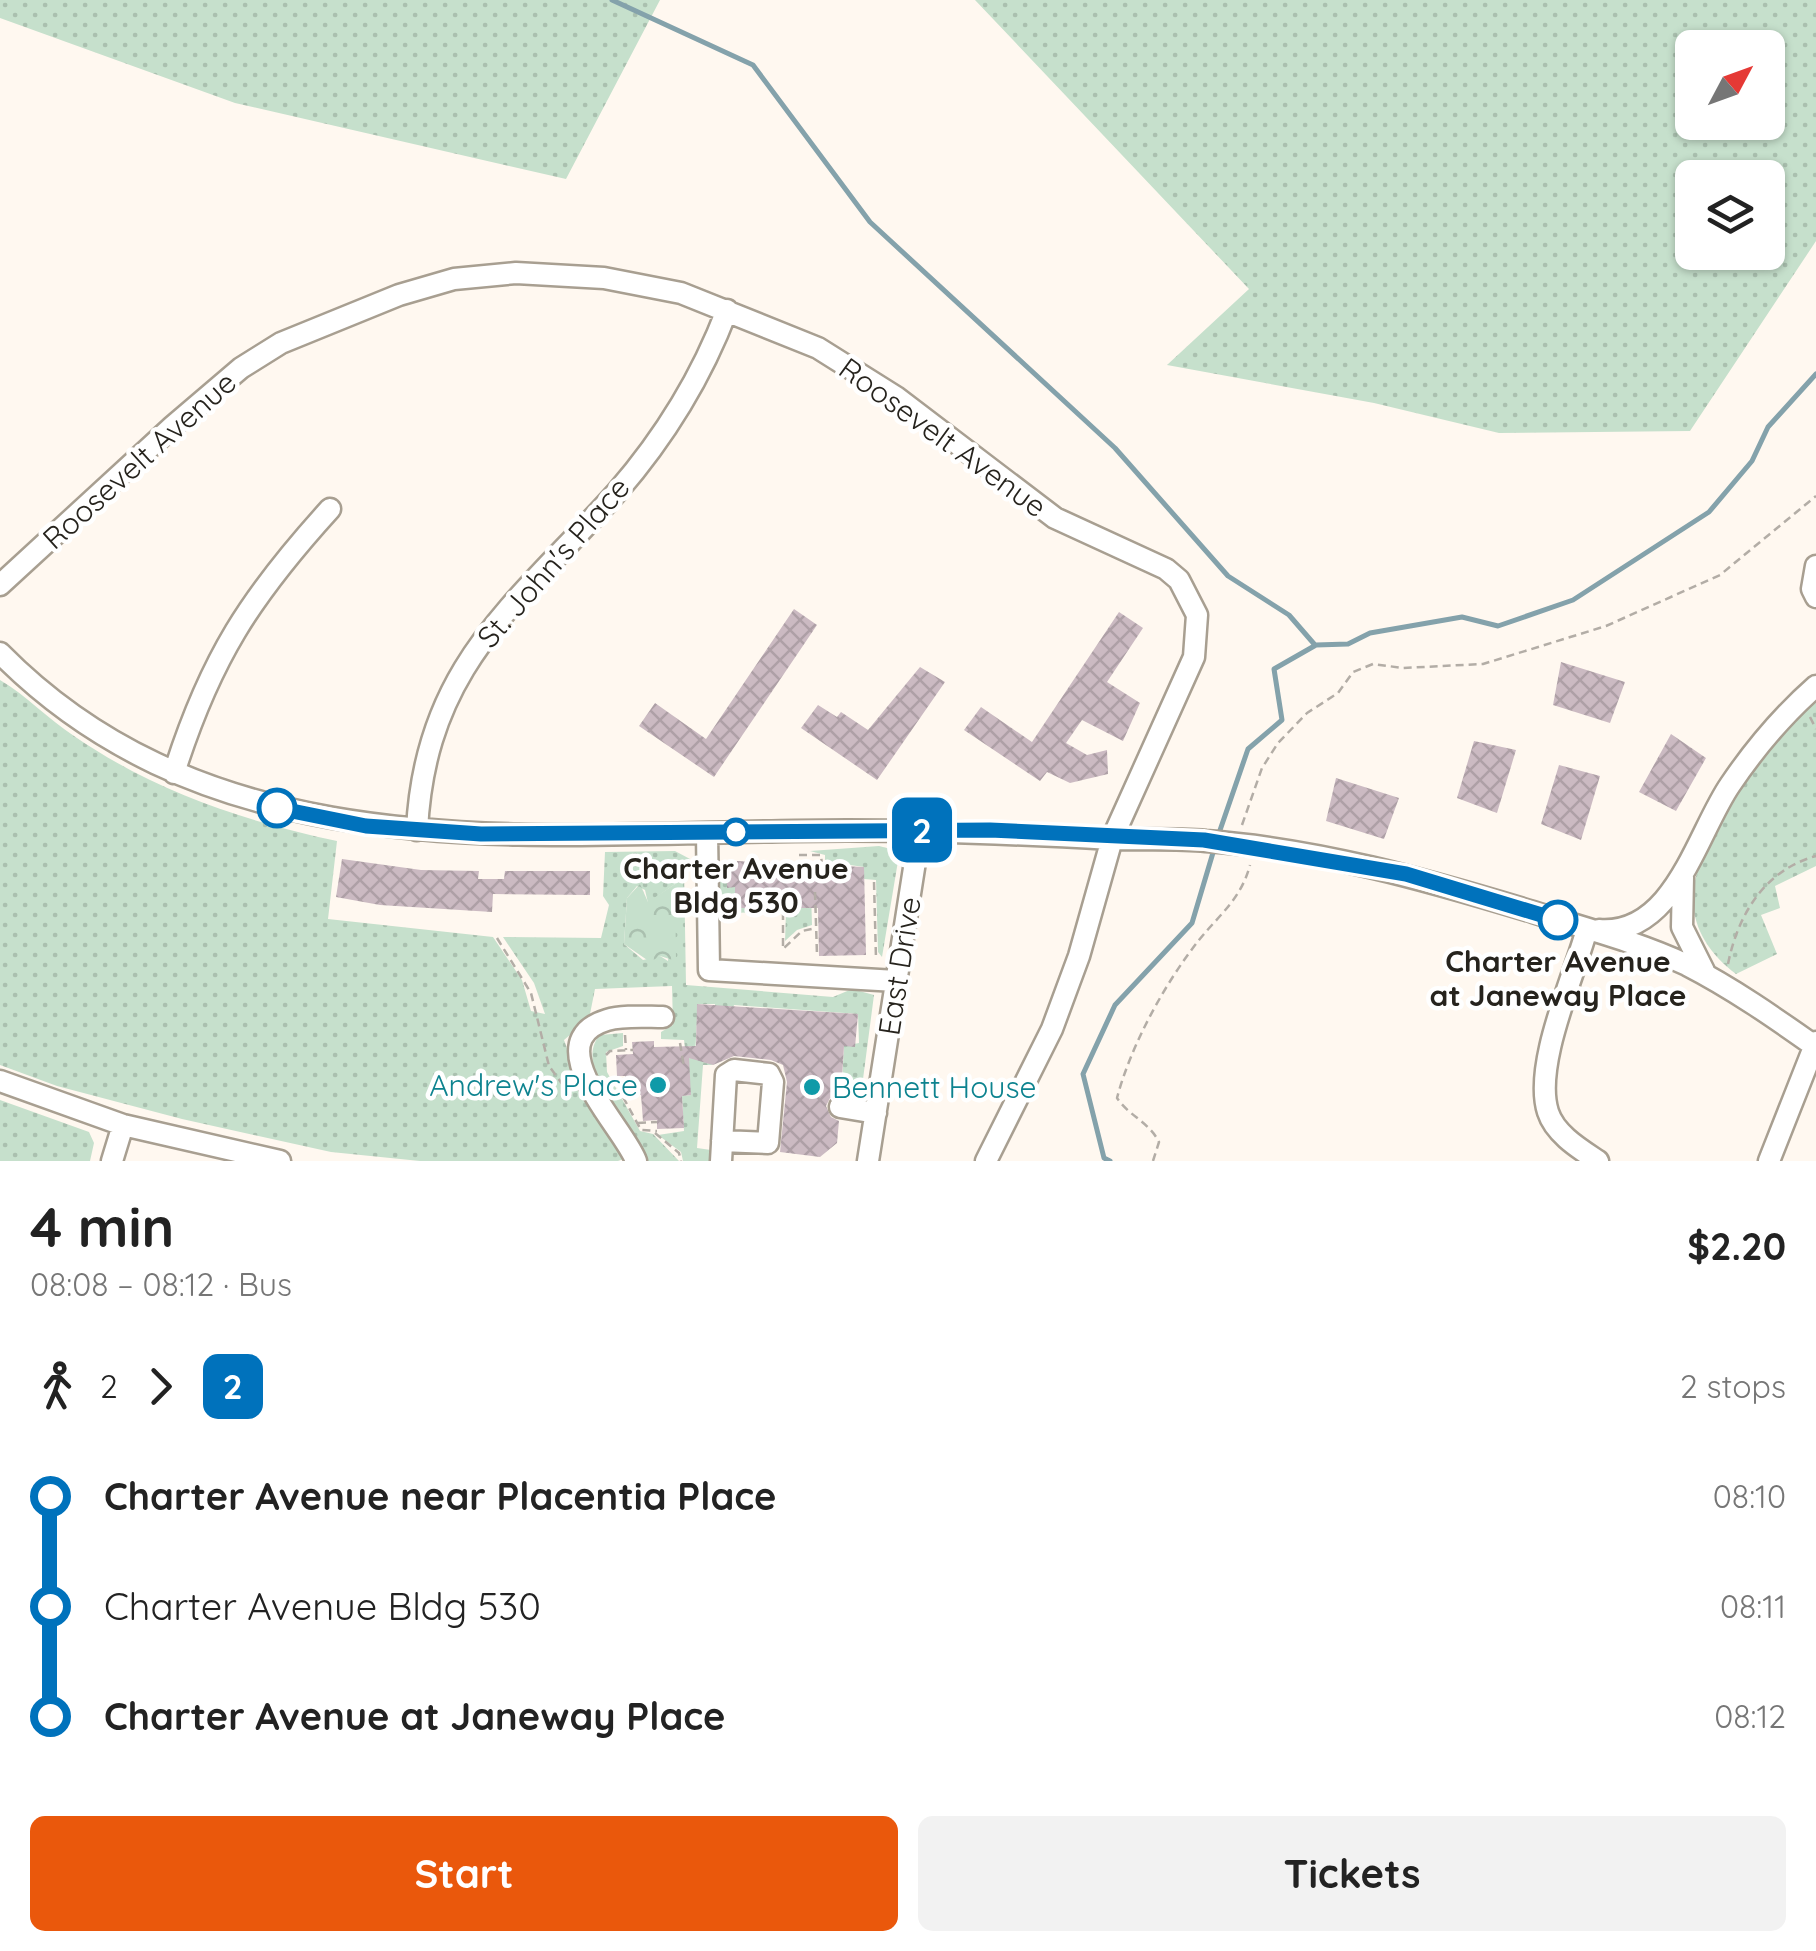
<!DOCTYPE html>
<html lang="en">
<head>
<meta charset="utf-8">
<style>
  :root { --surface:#fff; --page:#f2f2f2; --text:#222; --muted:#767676; --accent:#ea580c }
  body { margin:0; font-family:Quicksand,sans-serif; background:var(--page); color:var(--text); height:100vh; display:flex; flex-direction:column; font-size:38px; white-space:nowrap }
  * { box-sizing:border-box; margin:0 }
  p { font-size:32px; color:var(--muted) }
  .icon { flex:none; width:55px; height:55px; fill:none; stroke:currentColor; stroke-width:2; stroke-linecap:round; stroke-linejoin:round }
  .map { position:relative; height:1161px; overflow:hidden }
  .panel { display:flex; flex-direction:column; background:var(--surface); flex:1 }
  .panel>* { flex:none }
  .badge { padding:0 20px; border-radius:15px; font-size:35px; line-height:65px }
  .needle { width:65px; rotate:49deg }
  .tools { position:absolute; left:1675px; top:30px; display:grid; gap:20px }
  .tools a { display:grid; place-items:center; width:110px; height:110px; border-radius:15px; background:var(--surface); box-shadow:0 2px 8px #0004; font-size:50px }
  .map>.badge { position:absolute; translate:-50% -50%; box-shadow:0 0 0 5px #fff }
  .legs { display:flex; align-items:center; gap:15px; height:110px; padding:0 30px; font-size:32px }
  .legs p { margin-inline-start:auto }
  .headline { display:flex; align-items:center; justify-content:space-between; height:170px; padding:0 30px }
  h1 { font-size:55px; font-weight:700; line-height:75px }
  .button { display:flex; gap:20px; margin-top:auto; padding:20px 30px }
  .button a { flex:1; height:115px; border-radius:15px; background:var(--accent); color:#fff; font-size:40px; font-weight:700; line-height:115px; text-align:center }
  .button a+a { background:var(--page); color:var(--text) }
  ul { padding:0 30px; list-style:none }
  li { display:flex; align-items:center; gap:35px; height:110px; font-size:38px }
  li i { display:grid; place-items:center; width:15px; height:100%; margin:0 12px; background:currentColor }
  li i::after { content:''; width:25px; height:25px; margin:-12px; border:8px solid; border-radius:50%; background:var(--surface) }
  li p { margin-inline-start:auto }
  li:first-child i { background:linear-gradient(#0000 50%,currentColor 0) }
  li:last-child i { background:linear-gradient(currentColor 50%,#0000 0) }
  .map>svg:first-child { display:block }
  .grass { fill:url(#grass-dots); fill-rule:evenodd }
  .forest { fill:url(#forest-crowns) }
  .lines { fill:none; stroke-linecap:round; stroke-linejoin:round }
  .stream { stroke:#84a2ab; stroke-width:5 }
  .building { fill:url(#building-cross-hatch) }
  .minor-casing { stroke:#a89f91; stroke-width:25 }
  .path { stroke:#b3ada6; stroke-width:2.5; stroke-dasharray:8 5; stroke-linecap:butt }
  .minor { stroke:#fff; stroke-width:20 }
  .line-1-casing { stroke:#fff; stroke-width:22 }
  .line-1 { stroke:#0072bc; stroke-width:15 }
  .stop-1-dot { fill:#fff; stroke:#0072bc; stroke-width:5 }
  .culture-dot { fill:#0f9aa8; stroke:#fff; stroke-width:4 }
  .labels { text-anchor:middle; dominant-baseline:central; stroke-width:9; stroke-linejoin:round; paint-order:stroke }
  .street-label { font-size:30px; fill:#26231d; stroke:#fff }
  .stop-label { font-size:30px; font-weight:bold; fill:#26231d; stroke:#fff }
  .culture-label { font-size:30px; fill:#0d838f; stroke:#fff; text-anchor:end }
</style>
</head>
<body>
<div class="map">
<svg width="1816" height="1161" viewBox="0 0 1816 1161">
  <defs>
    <pattern id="grass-dots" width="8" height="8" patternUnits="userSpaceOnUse" patternTransform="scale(2.5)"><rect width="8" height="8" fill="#c6e0cc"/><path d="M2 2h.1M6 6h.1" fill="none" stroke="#aac0af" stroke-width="1.8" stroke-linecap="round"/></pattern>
    <pattern id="forest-crowns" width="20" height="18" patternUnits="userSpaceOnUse" patternTransform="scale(2.5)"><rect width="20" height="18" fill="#c6e0cc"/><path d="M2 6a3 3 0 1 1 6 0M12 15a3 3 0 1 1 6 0" fill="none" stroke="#aac0af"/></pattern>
    <pattern id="building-cross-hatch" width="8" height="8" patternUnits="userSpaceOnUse" patternTransform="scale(2.5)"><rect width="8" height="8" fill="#cbbac2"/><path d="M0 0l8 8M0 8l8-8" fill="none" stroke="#aea0a6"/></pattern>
  </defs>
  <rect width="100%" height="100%" fill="#fff8f0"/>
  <!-- grass -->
  <path class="grass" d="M0 0H660L566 179 235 103 0 18Z
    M975 0H1816V241L1690 431 1499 433 1374 403 1167 365 1249 289ZM1692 48H1768V122H1692ZM1692 178H1768V252H1692Z
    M0 680C27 696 48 719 74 736 154 791 243 821 337 841L328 919 493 937 522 980 531 1011 545 1014 534 983 503 937 601 938 609 905 603 896 605 852 675 851 690 859 693 869H684L686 985 833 997 852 989 874 995 860 1102 841 1099 844 1046 859 1043 858 1014 734 1005 733 1009 715 1008V1004H698L695 1055 713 1065H703L697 1148 711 1150V1161H683L681 1152 658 1135 684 1131 682 1096 691 1095 684 1040 661 1039V1032L673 1025 672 986 595 989 589 1019 564 1040 587 1103 626 1158 618 1161H420L331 1152 182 1119 57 1086 0 1065ZM675 884 668 961 660 956 643 960 624 944 627 898 637 886 645 890 648 903Z
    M1816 700V866L1775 886 1780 908 1761 915 1777 954 1736 974C1711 955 1692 929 1693 896 1697 832 1772 742 1816 700Z
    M879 846 891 849 898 861 882 957 878 952 876 880 864 879V867L850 865 825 873V855L810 851Z
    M727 868V887H735V908H801L811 892 812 925 797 930 785 941 786 912 722 913 717 909 716 878Z
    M623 1033V1046L606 1052 607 1072 640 1131 653 1134 679 1161H647C629 1134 572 1065 600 1035Z
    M0 1100 89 1132 94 1143 90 1161H0Z"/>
  <!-- forest -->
  <path class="forest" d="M640 884 648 902 675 884 676 961 660 956 650 962 624 944 627 898Z"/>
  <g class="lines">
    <!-- stream -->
    <path class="stream" d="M612 0 753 65 870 222 1115 448 1228 576 1289 615 1315 645
      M1218 836 1248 749 1282 720 1274 669 1316 645 1348 644 1370 633 1462 617 1498 626 1573 600 1709 512 1752 461 1768 427 1816 374
      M1110 1161 1104 1158 1083 1074 1115 1005 1192 923 1215 846"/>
  </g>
  <!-- building -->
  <path class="building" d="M794 609 817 625 714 777 639 726 655 703 706 739Z
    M1119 612 1143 628 1107 682 1140 703 1123 741 1082 720 1066 743 1087 755 1107 750 1108 774 1070 783 1047 772 1040 781 964 730 981 707 1032 742Z
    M1561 662 1625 682 1610 723 1553 705Z
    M920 667 945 682 877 780 801 728 818 705 837 717 841 712 868 730Z
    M1671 734 1706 758 1676 811 1639 792Z
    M1474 741 1516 750 1497 813 1457 798Z
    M1559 765 1600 776 1581 840 1541 824Z
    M1336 778 1399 798 1384 839 1326 821Z
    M342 859 421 870 479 871 478 879H504L505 871H590V895L493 894 492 912 380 905 336 897Z
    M737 861 864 867 866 955 819 956 818 908H735V887L727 888V868H735Z
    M697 1004 858 1014 855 1047 844 1046 841 1093 830 1098 826 1106 831 1117 839 1121 837 1143 820 1157 780 1152 787 1082 783 1065 771 1060 734 1056 713 1065 689 1058 691 1095 682 1096 684 1128 657 1129V1120L643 1121 641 1095 626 1096 625 1076H617L616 1055 633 1054 632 1042 654 1041V1047L696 1046Z"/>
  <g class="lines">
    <!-- minor casing -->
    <g class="minor-casing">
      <path id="minor" d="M1816 566 1812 589 1816 597
        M0 585 173 426 241 368 281 343 399 295 454 279 516 273 604 278 681 293 818 348 896 397 1055 518 1166 569 1179 580 1197 615 1194 657 1112 839 1079 956 1052 1029 986 1161
        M0 653C212 868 519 835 795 831 901 829 1005 833 1111 839 1143 840 1175 838 1206 841 1318 849 1427 880 1533 912 1584 928 1638 942 1687 965 1732 988 1775 1018 1816 1047
        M174 773C210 659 250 597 330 509
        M417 830C425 665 518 603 617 492 663 439 702 376 727 310
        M707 833 709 970 896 981
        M1683 877 1682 927 1704 971
        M1587 929C1574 977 1533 1065 1548 1112 1555 1134 1580 1149 1598 1161
        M1599 930C1674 936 1697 833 1730 785 1755 748 1783 715 1816 686
        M0 1081 123 1125 280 1161
        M840 1107 876 1113
        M112 1161 123 1125
        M636 1161C626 1130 534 1042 607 1020 623 1015 646 1017 663 1017
        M721 1161 726 1075 734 1070 769 1074 773 1082 768 1143 722 1141
        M868 1161 920 830
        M1769 1161 1816 1042"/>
    </g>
    <!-- path -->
    <path class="path" d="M1810 717 1816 729
      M1242 825 1262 768 1278 743 1307 713 1338 693 1353 672 1373 664 1403 668 1483 664 1606 626 1720 575 1816 496
      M799 855H821L822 866
      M874 882 876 959
      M815 892 817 955
      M783 912V949L802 931 816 928
      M497 938 531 993 549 1066 574 1100
      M1728 964C1738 914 1765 870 1816 856
      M625 1035 626 1050
      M680 1043 684 1067
      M606 1055 610 1051 633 1050
      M623 1097 641 1130 657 1131
      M638 1123 657 1122
      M655 1133 679 1153 681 1161
      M1153 1161 1159 1142C1149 1122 1129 1116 1117 1098 1131 1045 1165 983 1199 940 1220 914 1241 899 1250 865"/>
    <!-- minor -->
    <use href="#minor" class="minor"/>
  </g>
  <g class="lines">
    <!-- line-1 casing -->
    <g class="line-1-casing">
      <path id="line-1" d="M277 808 366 826 481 834 990 830 1204 840 1406 874 1558 920"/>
    </g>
    <!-- line-1 -->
    <use href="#line-1" class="line-1"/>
  </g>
  <!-- markers -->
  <g class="stop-1-dot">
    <circle cx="277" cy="808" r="18"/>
    <circle cx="736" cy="832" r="12"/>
    <circle cx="1558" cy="920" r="18"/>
  </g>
  <g class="culture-dot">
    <circle cx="658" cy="1085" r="10"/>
    <circle cx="812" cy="1087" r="10"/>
  </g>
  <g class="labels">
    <!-- street labels -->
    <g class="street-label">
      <text transform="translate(943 437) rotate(36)">Roosevelt Avenue</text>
      <text transform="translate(139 460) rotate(-42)">Roosevelt Avenue</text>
      <text transform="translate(553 562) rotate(-49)">St. John's Place</text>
      <text transform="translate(899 966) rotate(-81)">East Drive</text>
    </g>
    <!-- stop labels -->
    <g class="stop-label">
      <text x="736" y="868">Charter Avenue<tspan x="736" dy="34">Bldg 530</tspan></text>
      <text x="1558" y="961">Charter Avenue<tspan x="1558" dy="34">at Janeway Place</tspan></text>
    </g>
    <!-- culture labels -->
    <g class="culture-label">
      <text x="638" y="1085">Andrew's Place</text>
      <text x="832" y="1087" text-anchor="start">Bennett House</text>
    </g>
  </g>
</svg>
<div class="tools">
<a><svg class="needle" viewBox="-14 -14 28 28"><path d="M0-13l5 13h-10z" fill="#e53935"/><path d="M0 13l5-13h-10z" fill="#767676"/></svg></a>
<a><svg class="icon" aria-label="layers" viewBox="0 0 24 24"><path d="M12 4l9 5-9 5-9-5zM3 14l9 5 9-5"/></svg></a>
</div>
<b class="badge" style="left:922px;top:830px;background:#0072bc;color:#fff">2</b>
</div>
<section class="panel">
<div class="headline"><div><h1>4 min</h1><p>08:08 – 08:12 · Bus</p></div><b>$2.20</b></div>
<div class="legs"><svg class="icon" aria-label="walk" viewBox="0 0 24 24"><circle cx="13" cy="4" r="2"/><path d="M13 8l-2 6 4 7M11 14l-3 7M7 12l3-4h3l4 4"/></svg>2<svg class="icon" aria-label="forward" viewBox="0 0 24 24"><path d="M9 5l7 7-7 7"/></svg><b class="badge" style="background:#0072bc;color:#fff">2</b><p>2 stops</p></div>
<ul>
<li><i style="color:#0072bc"></i><b>Charter Avenue near Placentia Place</b><p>08:10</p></li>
<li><i style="color:#0072bc"></i><span>Charter Avenue Bldg 530</span><p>08:11</p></li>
<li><i style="color:#0072bc"></i><b>Charter Avenue at Janeway Place</b><p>08:12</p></li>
</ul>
<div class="button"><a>Start</a><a>Tickets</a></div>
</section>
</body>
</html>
